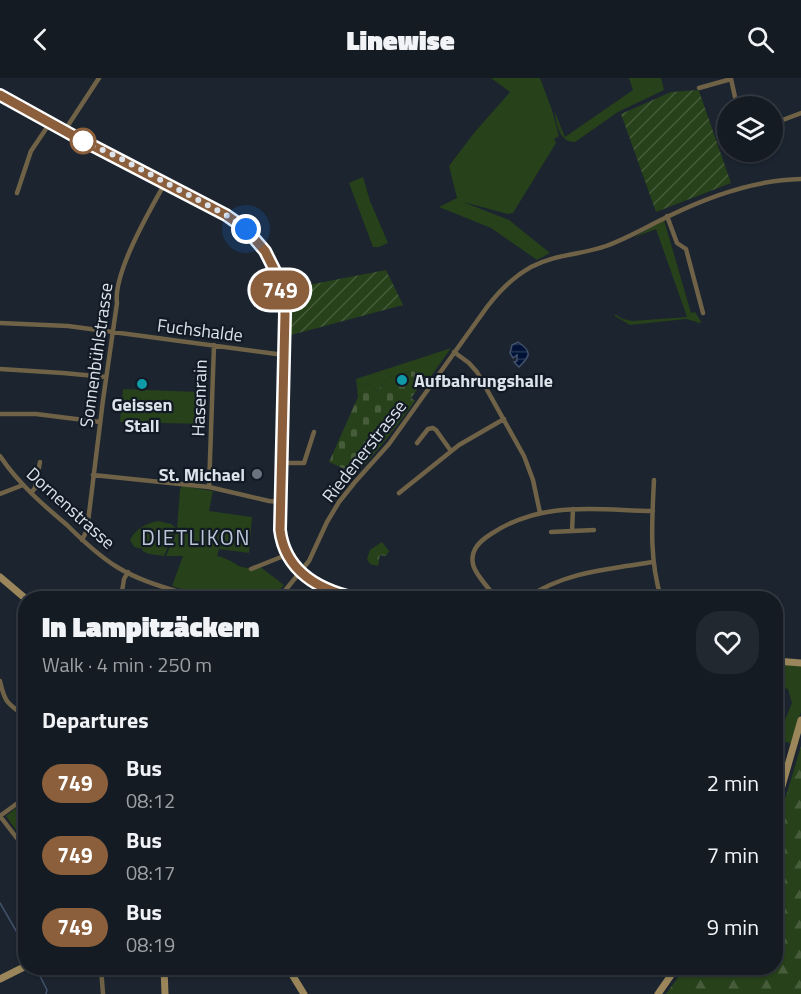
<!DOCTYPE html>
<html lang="en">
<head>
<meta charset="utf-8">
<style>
  :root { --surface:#141b23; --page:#212830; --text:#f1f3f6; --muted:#9da1a6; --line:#333941 }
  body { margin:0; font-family:"Titillium Web",sans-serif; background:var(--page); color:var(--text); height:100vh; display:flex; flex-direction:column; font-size:22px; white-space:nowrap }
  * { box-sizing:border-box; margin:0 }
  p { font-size:20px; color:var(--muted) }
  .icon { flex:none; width:33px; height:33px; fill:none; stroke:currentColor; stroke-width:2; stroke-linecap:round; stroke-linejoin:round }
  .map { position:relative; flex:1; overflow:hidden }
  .panel { position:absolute; left:18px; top:513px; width:765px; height:384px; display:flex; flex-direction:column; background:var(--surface); border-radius:24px; box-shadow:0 2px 4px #0004,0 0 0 2px var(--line) }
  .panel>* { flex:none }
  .badge { padding:0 12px; border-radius:20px; font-size:21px; line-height:39px }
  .fabs { position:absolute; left:717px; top:18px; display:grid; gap:12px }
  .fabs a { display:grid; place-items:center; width:66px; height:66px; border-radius:50%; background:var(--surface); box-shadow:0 2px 4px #0004,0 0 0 2px var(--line); font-size:30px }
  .you { position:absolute; width:30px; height:30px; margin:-15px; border:4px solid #fff; border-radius:50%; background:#1a73e8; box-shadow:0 0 0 9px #1a73e833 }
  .map>.badge { position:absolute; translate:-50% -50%; box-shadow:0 0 0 3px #fff }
  h2 { padding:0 24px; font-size:22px; line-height:54px }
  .round { display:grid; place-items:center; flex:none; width:63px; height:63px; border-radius:24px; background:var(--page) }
  .summary { display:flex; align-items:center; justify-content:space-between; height:102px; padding:0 24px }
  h1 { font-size:28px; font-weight:800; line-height:45px }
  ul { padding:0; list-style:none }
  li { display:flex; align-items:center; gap:18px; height:72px; padding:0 24px }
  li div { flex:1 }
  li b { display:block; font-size:22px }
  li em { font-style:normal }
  li .badge { min-width:66px; font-weight:700; text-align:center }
  header { display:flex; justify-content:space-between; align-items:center; height:78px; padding:0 24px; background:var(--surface); font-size:27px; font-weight:800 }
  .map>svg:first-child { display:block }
  .grass { fill:#27411a }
  .forest { fill:url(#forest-firs) }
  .cemetery { fill:url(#cemetery-stones) }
  .park { fill:url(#park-crowns) }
  .garden { fill:url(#garden-furrows) }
  .water { fill:url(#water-rules); stroke:#42516c; stroke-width:1.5 }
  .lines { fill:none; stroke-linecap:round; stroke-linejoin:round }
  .stream { stroke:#42516c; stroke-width:1.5 }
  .street { stroke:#6f6247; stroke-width:4.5 }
  .secondary { stroke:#9a865a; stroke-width:7 }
  .line-casing { stroke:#fff; stroke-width:14 }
  .line { stroke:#8b5e3c; stroke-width:9 }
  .walk { stroke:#dde3ea; stroke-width:6; stroke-dasharray:0 10.8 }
  .stop-dot { fill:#fff; stroke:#8b5e3c; stroke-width:3 }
  .culture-dot { fill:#0f9aa8; stroke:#121a25; stroke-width:2 }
  .worship-dot { fill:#6b7280; stroke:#121a25; stroke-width:2 }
  .labels { text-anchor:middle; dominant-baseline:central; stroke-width:4.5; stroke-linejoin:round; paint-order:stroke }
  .street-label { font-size:18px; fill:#dde3ea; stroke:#121a25 }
  .poi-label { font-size:18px; font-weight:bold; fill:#dde3ea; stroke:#121a25; text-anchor:start }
  .quarter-label { font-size:21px; letter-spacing:1.5px; fill:#bbc6d5; stroke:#121a25 }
</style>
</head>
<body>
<header><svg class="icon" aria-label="back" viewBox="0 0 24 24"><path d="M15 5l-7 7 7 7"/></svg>Linewise<svg class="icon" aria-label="search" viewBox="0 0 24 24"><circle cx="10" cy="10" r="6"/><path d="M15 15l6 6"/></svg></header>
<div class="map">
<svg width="801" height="916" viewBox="0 0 801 916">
  <defs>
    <pattern id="forest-firs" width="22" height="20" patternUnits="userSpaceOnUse" patternTransform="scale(1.5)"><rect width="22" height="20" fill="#27411a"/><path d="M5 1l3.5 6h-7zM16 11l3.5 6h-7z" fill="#465c3b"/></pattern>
    <pattern id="cemetery-stones" width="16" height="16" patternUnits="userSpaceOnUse" patternTransform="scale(1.5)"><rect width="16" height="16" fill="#27411a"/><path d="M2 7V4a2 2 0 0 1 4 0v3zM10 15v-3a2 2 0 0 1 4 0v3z" fill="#465c3b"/></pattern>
    <pattern id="park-crowns" width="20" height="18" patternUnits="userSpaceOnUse" patternTransform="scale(1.5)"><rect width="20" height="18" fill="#27411a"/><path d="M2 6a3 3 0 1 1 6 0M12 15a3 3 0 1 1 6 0" fill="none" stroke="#465c3b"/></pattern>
    <pattern id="garden-furrows" width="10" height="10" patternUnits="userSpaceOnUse" patternTransform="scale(1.5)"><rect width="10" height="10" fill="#27411a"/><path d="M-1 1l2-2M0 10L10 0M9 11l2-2" fill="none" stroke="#465c3b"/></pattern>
    <pattern id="water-rules" width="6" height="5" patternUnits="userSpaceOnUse" patternTransform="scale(1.5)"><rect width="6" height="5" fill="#001336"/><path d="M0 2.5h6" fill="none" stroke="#253553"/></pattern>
  </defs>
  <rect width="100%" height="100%" fill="#1b242f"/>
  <!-- grass -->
  <path class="grass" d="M491 0H540L552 32 559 58 554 61 556 65 513 135 508 136 463 124 509 142 550 175 537 182 491 150 439 129 457 120 449 88 474 55 510 14Z
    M629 0H661L664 12 618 34 575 64C558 64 557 45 554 32L565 59 633 12Z
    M363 99 370 123 388 165 379 169H373L349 105Z
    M664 142 691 235 695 234 702 245 699 244 698 246 697 244 686 241 630 247 615 238V236L623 241 632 243 687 239 656 151 633 160Z
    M451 270 427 304 413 293 388 300 377 313 367 305 357 309 356 301Z
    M123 311 199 314 198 342 207 343V346L120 344Z
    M182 408 213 413 209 433 252 439 249 475 219 471 217 478C235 481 238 495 259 488L284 507 273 520H206L172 508 183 478H166L177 452 180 411Z
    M158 443 171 446 176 450 164 478 149 476 142 473 143 471 134 469 130 462C134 452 148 444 158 443Z
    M776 586 801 587V634L792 666 777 661 792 625 788 611 776 608Z
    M25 723V765L6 738Z"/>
  <!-- forest -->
  <path class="forest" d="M801 668V916H666L685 890H776V751Z"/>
  <!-- cemetery -->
  <path class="cemetery" d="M413 293 424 302 411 320 415 323C396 349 378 373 356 396L329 384 358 319 357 309 367 305 377 313 388 300Z"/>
  <!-- park -->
  <path class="park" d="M382 464 389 473 386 478 380 477 378 488 370 486 367 481 370 472Z"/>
  <!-- garden -->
  <path class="garden" d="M697 12 699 13 731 105 656 134 621 36 671 14Z
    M386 192 403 227 291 257 287 211Z"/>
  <!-- water -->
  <path class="water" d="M518 264C533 274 530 278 519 289L514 284 517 283V277L513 280 510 275 512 267Z"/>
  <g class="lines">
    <!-- stream -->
    <path class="stream" d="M0 825 26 870
      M36 890 47 912 46 916"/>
    <!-- street -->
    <path class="street" d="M731 1 737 28
      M699 10 731 1
      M772 46 801 35
      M65 52 99 0
      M721 65 728 62
      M17 115 31 73 50 45
      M667 138 677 165 686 171 703 235
      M0 245 68 248 284 277
      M454 274 469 285 477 294 524 378 533 402 540 435
      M0 291 63 295 106 299
      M0 336H36L100 344
      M417 365 428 351 433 350 436 352 451 373
      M0 378C18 405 42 426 67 447 82 462 99 478 117 489 141 504 171 511 198 520
      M281 385H304L314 354
      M93 397 209 409 269 423 280 424
      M654 402C652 443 649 480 661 520
      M209 409 214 267
      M31 415 35 410 40 384
      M399 415 459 367 504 341
      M0 416 23 407
      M572 453 573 431
      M551 454 594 452
      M82 462 87 452 103 322 117 225C113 195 150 132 165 105
      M251 491 286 477
      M34 520 41 517 59 520
      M121 520 124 501 128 494
      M279 520 309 483 327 444 339 424 355 404 389 366 487 229C499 213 513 199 531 189 555 176 581 177 606 168 628 160 648 148 669 138 710 118 755 102 801 101
      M496 520C490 511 475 497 473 486 470 472 480 463 491 456 542 422 595 432 653 433
      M527 520C564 494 609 491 653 484
      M0 603C5 626 8 625 26 639
      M0 738 26 772
      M0 738 26 719
      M101 890 103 916"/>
    <!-- secondary -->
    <path class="secondary" d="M0 17 74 58 226 137 246 151 265 173 282 206 285 236 280 448C281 491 319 511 356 520
      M0 499 26 521
      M776 583 801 585
      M776 729 801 642
      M164 890 165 916
      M288 890 304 916
      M0 901 26 888
      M658 916 676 890"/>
  </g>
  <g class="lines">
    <!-- line casing -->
    <g class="line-casing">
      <path id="line" d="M0 17 74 58 226 137 246 151 265 173 276 195 278 208 284 220 285 236 280 452C285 493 319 512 356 520"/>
    </g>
    <!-- line -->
    <use href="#line" class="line"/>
    <!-- walk -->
    <path class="walk" d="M83 63 116 78 226 137 246 151"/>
  </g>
  <!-- markers -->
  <circle class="stop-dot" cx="83" cy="63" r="12"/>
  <g class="culture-dot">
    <circle cx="402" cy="302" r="6"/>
    <circle cx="142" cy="306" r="6"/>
  </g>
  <circle class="worship-dot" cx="257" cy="396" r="6"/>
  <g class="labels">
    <!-- street labels -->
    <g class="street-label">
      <text transform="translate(200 252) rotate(7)">Fuchshalde</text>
      <text transform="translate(96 277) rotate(-82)">Sonnenbühlstrasse</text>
      <text transform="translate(199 320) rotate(-88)">Hasenrain</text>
      <text transform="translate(364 373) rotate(-52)">Riedenerstrasse</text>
      <text transform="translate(71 430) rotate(42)">Dornenstrasse</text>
    </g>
    <!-- poi labels -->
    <g class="poi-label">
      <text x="414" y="302">Aufbahrungshalle</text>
      <text x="142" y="326" text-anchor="middle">Geissen<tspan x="142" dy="21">Stall</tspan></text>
      <text x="245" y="396" text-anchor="end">St. Michael</text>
    </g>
    <!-- quarter labels -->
    <g class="quarter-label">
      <text x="196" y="459">DIETLIKON</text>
    </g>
  </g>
</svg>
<div class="fabs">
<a><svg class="icon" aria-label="layers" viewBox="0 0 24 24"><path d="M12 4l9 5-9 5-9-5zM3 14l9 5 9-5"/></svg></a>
</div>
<div class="you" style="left:246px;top:151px"></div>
<b class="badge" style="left:280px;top:212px;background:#8b5e3c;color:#fff">749</b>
<section class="panel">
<div class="summary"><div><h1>In Lampitzäckern</h1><p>Walk · 4 min · 250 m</p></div><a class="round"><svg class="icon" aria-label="heart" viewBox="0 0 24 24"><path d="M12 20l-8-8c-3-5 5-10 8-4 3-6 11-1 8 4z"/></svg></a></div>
<h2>Departures</h2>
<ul>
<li><span class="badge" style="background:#8b5e3c;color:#fff">749</span><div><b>Bus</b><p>08:12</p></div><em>2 min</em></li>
<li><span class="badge" style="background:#8b5e3c;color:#fff">749</span><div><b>Bus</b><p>08:17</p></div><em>7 min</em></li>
<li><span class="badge" style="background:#8b5e3c;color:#fff">749</span><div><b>Bus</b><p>08:19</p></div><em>9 min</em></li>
</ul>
</section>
</div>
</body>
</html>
